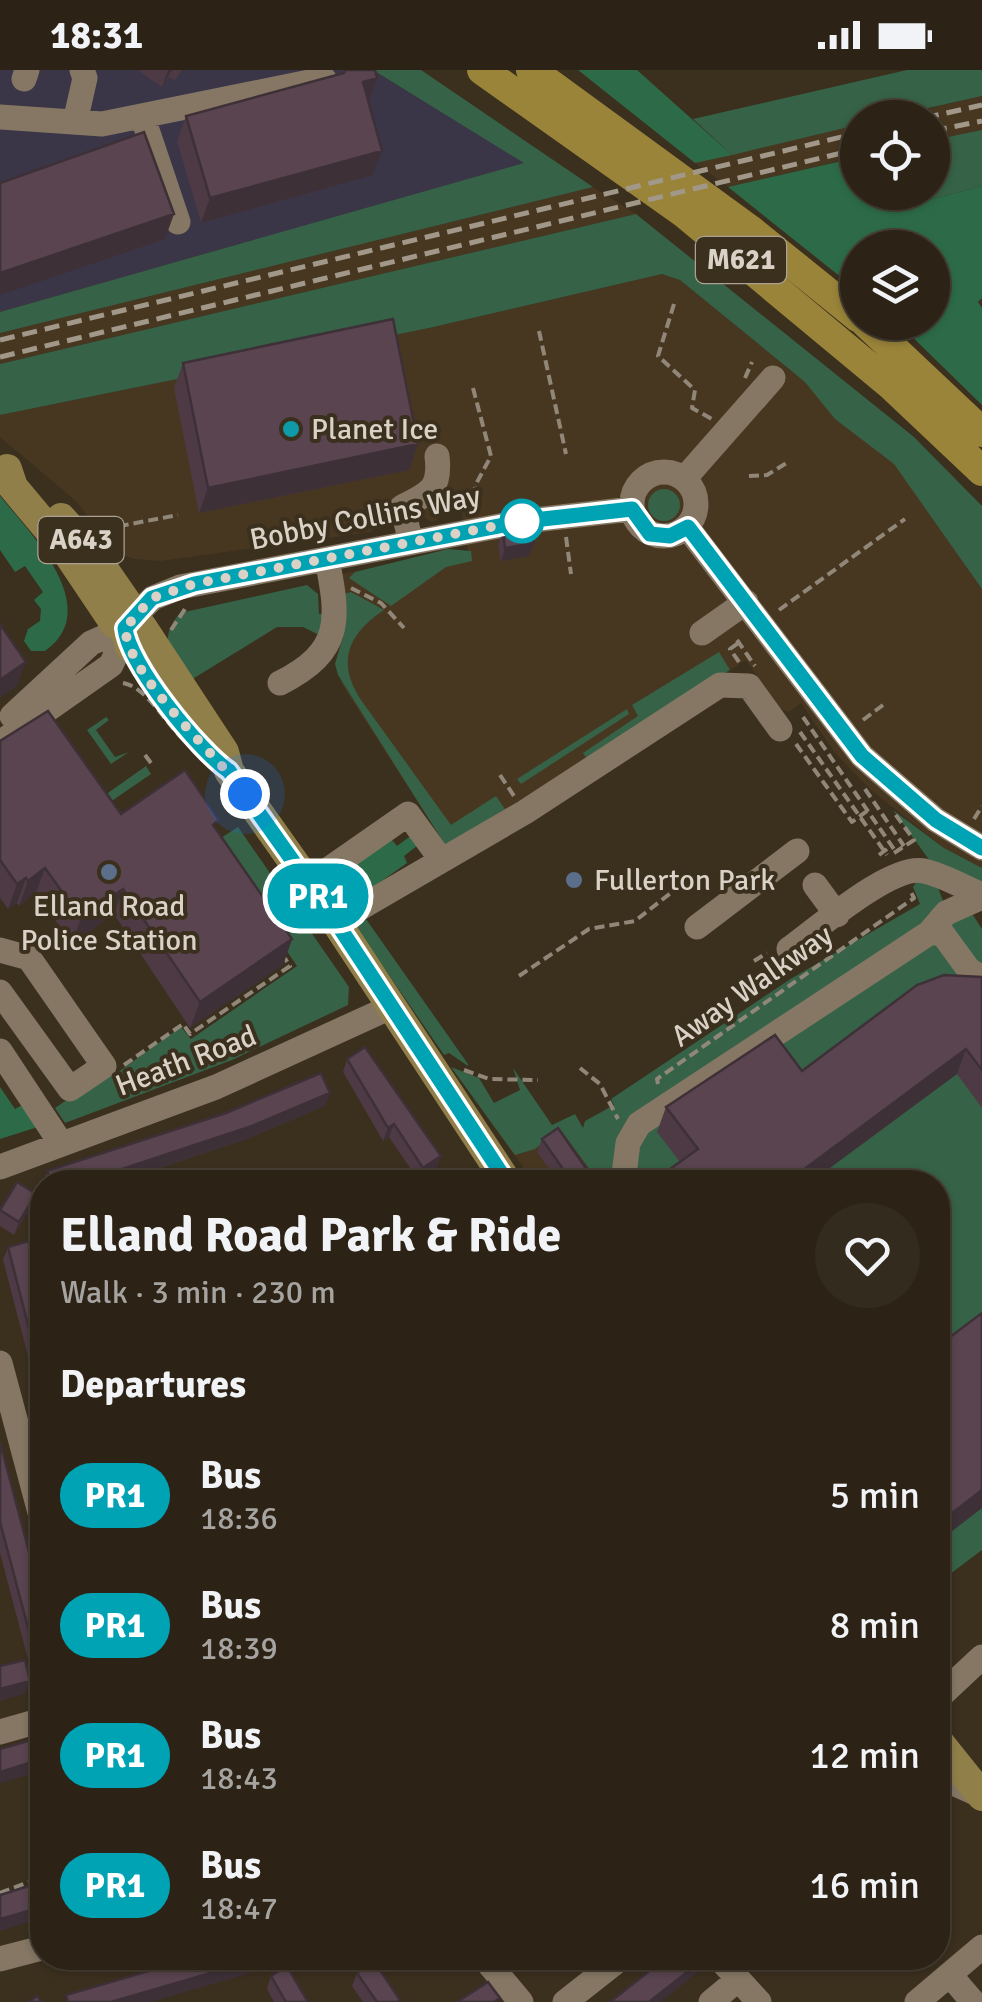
<!DOCTYPE html>
<html lang="en">
<head>
<meta charset="utf-8">
<style>
  :root { --surface:#2c2316; --page:#342b1f; --text:#f1f3f6; --muted:#a6a4a1; --line:#484035 }
  body { margin:0; font-family:Signika,sans-serif; background:var(--page); color:var(--text); height:100vh; display:flex; flex-direction:column; font-size:38px; white-space:nowrap }
  * { box-sizing:border-box; margin:0 }
  p { font-size:32px; color:var(--muted) }
  .icon { flex:none; width:55px; height:55px; fill:none; stroke:currentColor; stroke-width:2; stroke-linecap:round; stroke-linejoin:round }
  .map { position:relative; flex:1; overflow:hidden }
  .panel { position:absolute; left:30px; top:1100px; width:920px; height:800px; display:flex; flex-direction:column; background:var(--surface); border-radius:40px; box-shadow:0 2px 8px #0004,0 0 0 2px var(--line) }
  .panel>* { flex:none }
  .badge { padding:0 20px; border-radius:32px; font-size:35px; line-height:65px }
  .fabs { position:absolute; left:840px; top:30px; display:grid; gap:20px }
  .fabs a { display:grid; place-items:center; width:110px; height:110px; border-radius:50%; background:var(--surface); box-shadow:0 2px 8px #0004,0 0 0 2px var(--line); font-size:50px }
  .you { position:absolute; width:50px; height:50px; margin:-25px; border:8px solid #fff; border-radius:50%; background:#1a73e8; box-shadow:0 0 0 15px #1a73e833 }
  .map>.badge { position:absolute; translate:-50% -50%; box-shadow:0 0 0 5px #fff }
  h2 { padding:0 30px; font-size:38px; line-height:90px }
  .round { display:grid; place-items:center; flex:none; width:105px; height:105px; border-radius:52px; background:var(--page) }
  .headline { display:flex; align-items:center; justify-content:space-between; height:170px; padding:0 30px }
  h1 { font-size:48px; font-weight:700; line-height:75px }
  ul { padding:0; list-style:none }
  li { display:flex; align-items:center; gap:30px; height:130px; padding:0 30px }
  li div { flex:1 }
  li b { display:block; font-size:38px }
  li em { font-style:normal }
  li .badge { min-width:110px; font-weight:700; text-align:center }
  .status { display:flex; justify-content:space-between; align-items:center; height:70px; padding:0 50px; background:var(--surface); direction:ltr }
  .status svg { height:28px; fill:currentColor }
  .map>svg:first-child { display:block }
  .built { fill:#483720 }
  .industrial { fill:#3a3647 }
  .green { fill:#366247 }
  .forest { fill:#2d6b48 }
  .lines { fill:none; stroke-linecap:round; stroke-linejoin:round }
  .path { stroke:#918779; stroke-width:4; stroke-dasharray:10 5; stroke-linecap:butt }
  .minor { stroke:#857764; stroke-width:25 }
  .major { stroke:#917f4a; stroke-width:30 }
  .highway { stroke:#998439; stroke-width:30 }
  .rail { stroke:#a1988a; stroke-width:5; stroke-dasharray:15 8; stroke-linecap:butt }
  .wall { fill:#4d3a44 }
  .shaded-wall { fill:#3e3037 }
  .building { fill:#59444f; stroke:#3e3037; stroke-width:2.5 }
  .line-casing { stroke:#fff; stroke-width:22 }
  .line { stroke:#00a3b4; stroke-width:15 }
  .walk { stroke:#dad2c7; stroke-width:10; stroke-dasharray:0 18 }
  .culture-dot { fill:#0f9aa8; stroke:#3b2f1e; stroke-width:4 }
  .stop-dot { fill:#fff; stroke:#00a3b4; stroke-width:5 }
  .service-dot { fill:#5c6f8a; stroke:#3b2f1e; stroke-width:4 }
  .labels { text-anchor:middle; dominant-baseline:central; stroke-width:8; stroke-linejoin:round; paint-order:stroke }
  .shield { fill:#3b2f1e; stroke:#aaa194; stroke-width:2.5 }
  .shield-label { font-size:28px; font-weight:bold; fill:#dad2c7 }
  .poi-label { font-size:30px; fill:#dad2c7; stroke:#3b2f1e; text-anchor:start }
  .street-label { font-size:30px; fill:#dad2c7; stroke:#3b2f1e }
</style>
</head>
<body>
<div class="status"><b>18:31</b><svg viewBox="0 0 49 12"><path d="M0 12V9h3v3zM5 12V6h3v6zM10 12V3h3v9zM15 12V0h3v12zM26 1h20v11H26zM47 4h2v5h-2z"/></svg></div>
<div class="map">
<svg width="982" height="1932" viewBox="0 0 982 1932">
  <rect width="100%" height="100%" fill="#3b2f1e"/>
  <!-- built -->
  <path class="built" d="M982 26V60L933 70 932 48H888Z
    M857 55V87L728 117 695 93Z
    M593 117 636 144 0 294V263Z
    M662 204 680 210 795 304 805 305 982 470V798L944 778 871 720 835 683 801 633 789 642 780 639 746 590 446 776 343 616 335 594 345 554 341 504 468 481 461 437 432 452 413 442 385 443 371 462 160 491 135 489 116 483 76 431 0 367V345L429 258Z
    M523 1019 549 1058 563 1057 599 1112H534L482 1040Z"/>
  <!-- industrial -->
  <path class="industrial" d="M0 0H373L525 93 0 242Z"/>
  <!-- green -->
  <path class="green" d="M373 0H421L593 117 0 263V242L524 93Z
    M907 0H982V26L888 47 858 48 857 55 732 85 693 49Z
    M982 60V116L887 141 872 123 932 122 933 70Z
    M636 144 914 367 982 436V519L894 394 835 349 805 312 680 210 662 204 429 258 0 345V294Z
    M648 435a16 16 0 1 1 32 0a16 16 0 1 1-32 0Z
    M448 479 471 481 472 491 446 497 391 536 349 508 355 502Z
    M307 515 318 524 319 544 330 543 319 565 303 557H277L186 613C171 586 157 569 180 543Z
    M351 522 384 540C348 564 336 592 361 630L451 755 496 726 505 739 446 776 338 605 335 594 344 564V524Z
    M719 582 730 600 587 689 583 683 638 646 632 635Z
    M627 639 629 644 521 714 517 709Z
    M106 647 109 650 96 660 115 687 129 682 111 694 87 660Z
    M146 696 151 704 103 737 98 730Z
    M893 740 944 778 982 798V814L930 791Z
    M238 757 349 917 348 935 232 990 65 1053 55 1038 110 1000 114 1005 181 957 191 969 297 896 213 773Z
    M920 807 937 815 943 831 967 836 982 859V1480L938 1513V1112H599L560 1059 535 1079 515 1085 451 997 479 1008 494 1033 520 1020 513 998 552 1055 575 1044 583 1058 585 1051 614 1035 611 1029 792 908 920 834 913 817Z
    M366 849 468 994V996L449 983 444 985 356 857Z"/>
  <!-- forest -->
  <path class="forest" d="M578 0H637L732 85 695 93Z
    M846 90 857 104 858 122 872 123 887 141 982 116V228L978 232 982 238V335L898 253 932 252V178H858L857 220 728 117Z
    M0 426C33 466 104 539 45 581H31L24 571 28 559 40 551 41 539 34 530 43 522 25 496 15 502 0 480Z
    M416 762 422 772 404 786 407 793 369 820 338 829 327 809 387 764 397 776Z
    M0 1017 15 1039 24 1034 38 1057 0 1069Z"/>
  <g class="lines">
    <!-- path -->
    <path class="path" d="M674 234 658 286 695 320 692 338 712 349
      M539 261 566 384
      M745 308 752 292
      M473 318 491 386 475 416 478 441
      M749 406 767 405 788 392
      M104 459 178 445
      M566 467 571 504
      M351 518 381 533 404 558
      M779 540 905 449
      M171 560 185 539
      M737 570 755 596
      M739 592 730 579 741 571
      M123 613C150 618 168 660 191 676
      M803 647 896 782
      M863 650 883 635
      M800 662 887 785
      M796 674 852 752 867 741
      M145 685 151 693
      M500 705 514 726
      M865 719 904 776
      M974 749 982 736
      M894 783 914 770 895 744
      M879 785 891 776
      M754 891 767 883
      M519 906 589 859 635 851 672 822
      M124 995 183 954 190 964 290 896 284 887
      M580 998 600 1014 618 1049
      M464 1000 489 1009 538 1010
      M658 1014 657 1009 914 828 911 822
      M0 1823 42 1807"/>
    <!-- minor -->
    <path class="minor" d="M24 9 27 0
      M0 47 102 54 324 9
      M143 48 178 152
      M75 52 85 8 82 0
      M632 434a32 32 0 1 1 64 0a32 32 0 1 1-64 0Z
      M684 409 773 308
      M687 457 862 686 936 750 982 778
      M411 472 402 437C429 423 441 420 437 386
      M702 563 746 532
      M280 613C343 581 339 550 327 489
      M12 646 91 573 125 558
      M0 673 111 595 133 547 153 528 180 517 525 451 632 439
      M309 813 408 744 440 788
      M815 815 837 845
      M336 852 525 742 720 615 749 616 780 659
      M697 857 797 781
      M929 863 946 843 982 827
      M789 879C817 859 892 793 924 801 943 805 963 817 982 825
      M0 880 29 888 104 996 70 1019 0 922
      M0 981 60 1072
      M0 1097 216 1017 391 937
      M623 1112 628 1073 639 1054 929 863H942L969 900 982 908
      M0 1293 42 1450
      M938 1628 982 1587
      M0 1662 42 1650
      M938 1706 980 1725
      M484 1888 521 1932
      M719 1888 759 1932
      M0 1889 42 1878
      M950 1905 973 1932
      M565 1932 621 1888
      M711 1932 729 1917
      M917 1932 982 1877"/>
    <!-- major -->
    <path class="major" d="M7 399 13 417 64 478 115 554 142 557 224 682 229 701 336 852 507 1112
      M61 448 91 481 129 536 125 558 130 577
      M938 1671 982 1726"/>
    <!-- highway -->
    <path class="highway" d="M482 0 684 143 892 316 982 401
      M531 0 749 159 858 247
      M865 252 982 362"/>
    <!-- rail -->
    <path class="rail" d="M924 48 982 35
      M932 61 982 51
      M0 270 858 63
      M0 287 858 79"/>
  </g>
  <!-- wall -->
  <path class="wall" d="M141 0H182L175 10 169 7 162 17 140 2Z
    M343 0H375L377 8 368 32 373 105 201 153 177 71 186 46 342 4Z
    M183 293 418 374 409 400 199 443 174 318Z
    M503 462 534 473 529 486 501 491 498 475Z
    M0 671 121 744 216 759 292 869 283 895 190 958 114 844 72 874 36 823 19 836 17 833 8 839 0 828Z
    M982 907V1038L957 1004 680 1092 657 1062 666 1037 802 1001Z
    M347 989 437 1099 419 1111 389 1067 383 1071 343 1002Z
    M330 1023 325 1036 247 1069 118 1112H43L47 1101Z
    M542 1069 593 1112H559L537 1082Z
    M31 1137 14 1165 0 1156V1141Z
    M8 1177 42 1222V1340L3 1190Z
    M0 1372 42 1531V1593L30 1597 0 1483Z
    M522 1888H547L546 1890 531 1901Z
    M357 1903 400 1930 399 1932H363L352 1916Z
    M271 1906 308 1932H274L267 1919Z"/>
  <!-- shaded-wall -->
  <path class="shaded-wall" d="M168 0H172L162 17Z
    M377 8 368 33 363 12Z
    M382 81 373 105 201 153 210 128Z
    M174 144 165 169 0 225V203Z
    M418 374 409 400 199 443 208 418Z
    M534 473 529 486 501 491 505 478Z
    M26 592 17 616 0 628V610Z
    M45 798 36 823 19 836 28 811Z
    M26 808 17 833 8 839 17 814Z
    M123 819 114 844 72 874 81 848Z
    M292 869 283 895 190 958 200 932Z
    M966 979 957 1004 811 1112H787Z
    M330 1023 325 1036 247 1069 118 1112H83Z
    M394 1054 389 1067 383 1071 388 1058Z
    M441 1086 437 1099 419 1111 423 1098Z
    M36 1124 31 1137 14 1165 19 1152Z
    M982 1420V1438L938 1472V1454Z
    M42 1582V1593L30 1597 35 1584Z
    M30 1611 25 1624 0 1631V1619Z
    M42 1689V1701L0 1713V1702Z
    M42 1837V1848L0 1861V1849Z
    M536 1888H547L546 1890 531 1901Z
    M705 1888H709L706 1896 661 1932H649Z
    M259 1889 254 1902 151 1932H111Z"/>
  <!-- building -->
  <path class="building" d="M345 0H375L377 8 363 12 382 81 210 128 186 46 344 3Z
    M144 62 174 144 0 203V113Z
    M393 249 418 374 208 418 183 293Z
    M531 457 534 473 505 478 503 462Z
    M0 554 26 592 0 610Z
    M48 641 121 744 185 700 219 750 213 755 292 869 200 932 123 819 81 848 45 798 28 811 26 808 17 814 0 790V671Z
    M944 905 982 907V1000L966 979 787 1112H652L698 1079 666 1037 775 965 802 1001 917 915Z
    M365 977 441 1086 423 1098 394 1054 388 1058 347 989Z
    M321 1003 330 1023 252 1056 83 1112H51L47 1101 226 1043Z
    M558 1058 594 1110 590 1112H572L542 1069Z
    M368 1099 375 1112H337Z
    M17 1112 36 1124 19 1152 0 1140Z
    M29 1171 42 1222V1309L8 1177Z
    M982 1243V1420L938 1454V1276Z
    M0 1372 42 1531V1582L35 1584 0 1452Z
    M25 1590 30 1611 0 1619V1596Z
    M42 1667V1689L0 1702V1679Z
    M42 1812V1837L0 1849V1825Z
    M193 1888H258L259 1889 111 1932H68L66 1925Z
    M666 1888H705L649 1932H610Z
    M374 1891 400 1930 397 1932H377L357 1903Z
    M287 1896 308 1932H286L271 1906Z
    M488 1912 500 1928 494 1932H457Z
    M37 1926 42 1932H29Z"/>
  <g class="lines">
    <!-- line casing -->
    <g class="line-casing">
      <path id="line" d="M507 1112 336 852 229 701C199 681 128 593 125 558L152 528 194 514 525 451 632 439 650 464 670 466 688 457 862 686 936 750 982 778"/>
    </g>
    <!-- line -->
    <use href="#line" class="line"/>
    <!-- walk -->
    <path class="walk" d="M245 724C215 682 129 609 125 558L152 528 194 514 522 451"/>
  </g>
  <!-- markers -->
  <circle class="culture-dot" cx="291" cy="359" r="10"/>
  <circle class="stop-dot" cx="522" cy="451" r="20"/>
  <g class="service-dot">
    <circle cx="109" cy="802" r="10"/>
    <circle cx="574" cy="810" r="10"/>
  </g>
  <g class="labels">
    <!-- shield labels -->
    <g class="shield">
      <rect x="696" y="167" width="90" height="46" rx="8"/>
      <rect x="38.5" y="447" width="85" height="46" rx="8"/>
    </g>
    <g class="shield-label">
      <text x="741" y="190">M621</text>
      <text x="81" y="470">A643</text>
    </g>
    <!-- poi labels -->
    <g class="poi-label">
      <text x="311" y="359">Planet Ice</text>
      <text x="594" y="810">Fullerton Park</text>
      <text x="109" y="836" text-anchor="middle">Elland Road<tspan x="109" dy="34">Police Station</tspan></text>
    </g>
    <!-- street labels -->
    <g class="street-label">
      <text transform="translate(365 448) rotate(-11)">Bobby Collins Way</text>
      <text transform="translate(752 916) rotate(-35)">Away Walkway</text>
      <text transform="translate(186 991) rotate(-21)">Heath Road</text>
    </g>
  </g>
</svg>
<div class="fabs">
<a><svg class="icon" aria-label="locate" viewBox="0 0 24 24"><circle cx="12" cy="12" r="6"/><path d="M12 2v4M12 18v4M2 12h4M18 12h4"/></svg></a>
<a><svg class="icon" aria-label="layers" viewBox="0 0 24 24"><path d="M12 4l9 5-9 5-9-5zM3 14l9 5 9-5"/></svg></a>
</div>
<div class="you" style="left:245px;top:724px"></div>
<b class="badge" style="left:318px;top:826px;background:#00a3b4;color:#fff">PR1</b>
<section class="panel">
<div class="headline"><div><h1>Elland Road Park &amp; Ride</h1><p>Walk · 3 min · 230 m</p></div><a class="round"><svg class="icon" aria-label="heart" viewBox="0 0 24 24"><path d="M12 20l-8-8c-3-5 5-10 8-4 3-6 11-1 8 4z"/></svg></a></div>
<h2>Departures</h2>
<ul>
<li><span class="badge" style="background:#00a3b4;color:#fff">PR1</span><div><b>Bus</b><p>18:36</p></div><em>5 min</em></li>
<li><span class="badge" style="background:#00a3b4;color:#fff">PR1</span><div><b>Bus</b><p>18:39</p></div><em>8 min</em></li>
<li><span class="badge" style="background:#00a3b4;color:#fff">PR1</span><div><b>Bus</b><p>18:43</p></div><em>12 min</em></li>
<li><span class="badge" style="background:#00a3b4;color:#fff">PR1</span><div><b>Bus</b><p>18:47</p></div><em>16 min</em></li>
</ul>
</section>
</div>
</body>
</html>
